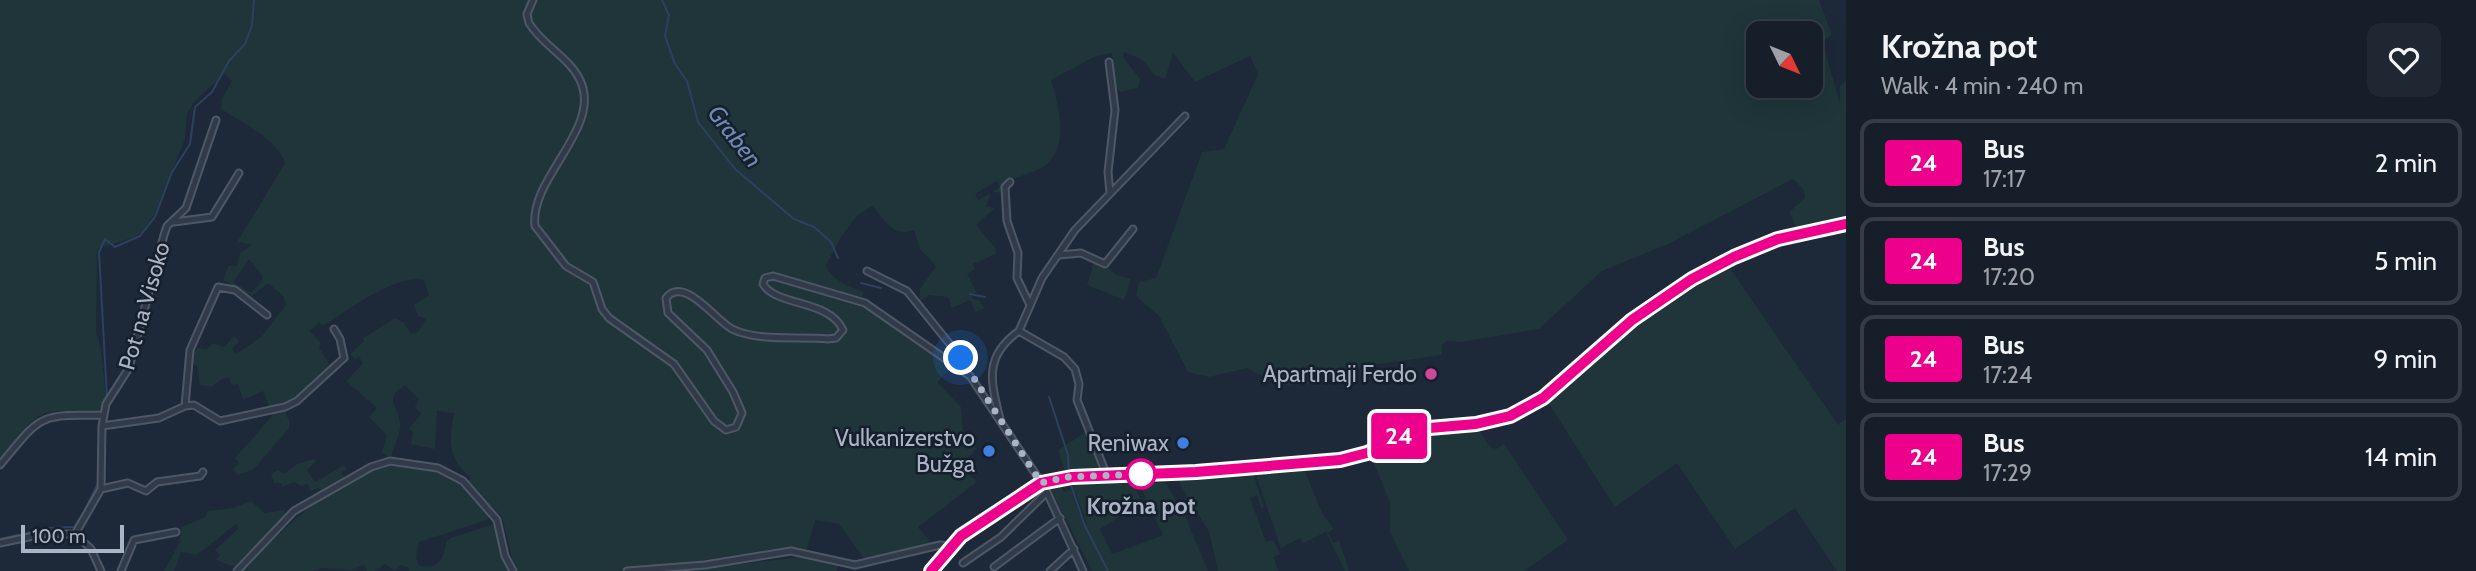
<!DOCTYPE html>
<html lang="en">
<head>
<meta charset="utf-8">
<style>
  :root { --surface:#161e2a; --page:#1f2732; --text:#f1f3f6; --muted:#9ea2a8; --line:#353c47 }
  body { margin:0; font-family:Cabin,sans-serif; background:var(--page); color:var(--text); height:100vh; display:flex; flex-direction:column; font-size:26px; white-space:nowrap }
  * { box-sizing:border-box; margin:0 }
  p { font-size:23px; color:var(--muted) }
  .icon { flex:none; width:38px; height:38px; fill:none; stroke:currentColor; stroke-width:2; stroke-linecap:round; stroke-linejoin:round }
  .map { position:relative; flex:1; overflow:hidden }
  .drawer { display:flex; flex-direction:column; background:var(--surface); width:630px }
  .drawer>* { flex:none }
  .badge { padding:0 14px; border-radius:5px; font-size:24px; line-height:46px }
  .needle { width:46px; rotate:133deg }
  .controls { position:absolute; left:1746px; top:21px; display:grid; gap:14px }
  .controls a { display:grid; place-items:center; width:77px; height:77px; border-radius:14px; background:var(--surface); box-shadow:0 7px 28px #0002,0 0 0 2px var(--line); font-size:35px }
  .scale { position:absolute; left:21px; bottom:18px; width:103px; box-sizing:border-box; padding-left:7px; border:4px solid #aab4c6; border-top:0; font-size:19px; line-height:24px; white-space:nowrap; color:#aab4c6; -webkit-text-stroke:5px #161f2c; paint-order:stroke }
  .you { position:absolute; width:35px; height:35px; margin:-18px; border:5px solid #fff; border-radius:50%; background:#1a73e8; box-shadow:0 0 0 10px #1a73e833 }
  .map>.badge { position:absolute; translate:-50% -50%; box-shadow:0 0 0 4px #fff }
  .round { display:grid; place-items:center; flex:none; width:74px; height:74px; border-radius:14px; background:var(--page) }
  .headline { display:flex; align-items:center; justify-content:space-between; height:119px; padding:0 35px }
  h1 { font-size:33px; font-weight:700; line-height:52px }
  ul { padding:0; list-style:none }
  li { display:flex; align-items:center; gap:21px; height:88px; margin:0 14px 10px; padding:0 21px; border:4px solid var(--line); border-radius:14px }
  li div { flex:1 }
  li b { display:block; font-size:26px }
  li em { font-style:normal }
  li .badge { min-width:77px; font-weight:700; text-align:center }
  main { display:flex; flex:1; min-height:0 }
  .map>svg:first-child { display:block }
  .green { fill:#1f3539; fill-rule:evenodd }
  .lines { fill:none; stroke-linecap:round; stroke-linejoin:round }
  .stream { stroke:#2c415f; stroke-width:2 }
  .minor-casing { stroke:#4e5766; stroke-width:9 }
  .tertiary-casing { stroke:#4e5766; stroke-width:10 }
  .minor { stroke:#313a48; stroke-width:5 }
  .tertiary { stroke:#313a48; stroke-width:7 }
  .line-casing { stroke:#fff; stroke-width:16 }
  .line { stroke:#ed018c; stroke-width:10 }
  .walk { stroke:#aab4c6; stroke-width:7; stroke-dasharray:0 12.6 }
  .hotel-dot { fill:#d1479c; stroke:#161f2c; stroke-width:2.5 }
  .shop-dot { fill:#3f7fe0; stroke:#161f2c; stroke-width:2.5 }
  .stop-dot { fill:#fff; stroke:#ed018c; stroke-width:3.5 }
  .labels { text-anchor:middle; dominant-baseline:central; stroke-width:5; stroke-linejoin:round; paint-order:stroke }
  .street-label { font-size:23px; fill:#aab4c6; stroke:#161f2c }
  .poi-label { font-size:23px; fill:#aab4c6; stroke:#161f2c; text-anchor:end }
  .stop-label { font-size:23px; font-weight:bold; fill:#aab4c6; stroke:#161f2c }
  .water-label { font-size:24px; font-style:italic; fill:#6f8ab2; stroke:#161f2c }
</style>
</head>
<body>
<main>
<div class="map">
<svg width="1846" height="571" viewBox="0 0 1846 571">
  <rect width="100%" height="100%" fill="#1d2838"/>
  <!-- green -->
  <path class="green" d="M0 0H1819L1832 35 1822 41 1840 103V86L1846 80V220L1797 229 1789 212 1805 198 1804 190 1793 179 1668 244 1602 271 1539 329 1461 342 1447 341 1442 345V355L1338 370 1326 384 1279 385 1247 368 1209 377 1188 372 1159 316 1136 296 1139 282 1156 278 1202 152 1224 149 1258 74 1250 56 1195 82 1173 53 1165 79 1154 75 1143 60 1124 52 1123 57 1140 79 1138 88 1120 92 1116 88 1112 53 1096 56 1051 80C1058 103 1070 146 1046 165 1037 172 1020 176 1009 180L1005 193 992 192 1000 187 997 181 975 194 978 200 991 193 986 206 995 208 976 225 995 248 996 254 973 264 975 269 967 274 977 293H972V298L980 301 984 308 976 312 970 300 952 308 948 297 929 295 920 301V289L936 266 920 249 914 230C892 238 884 219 873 206 849 216 838 244 826 265 832 281 849 286 864 292L862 297 827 290 858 300 953 367 937 382 961 407 963 430 977 448 959 466 977 482 918 527 932 544 866 561 839 524 815 520 807 550 789 548 754 555 622 571H515L502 517 468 482 471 478C447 459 449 439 454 413L437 411 435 449 411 444 413 431 409 429 421 414 415 407 419 399 405 385C380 401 402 407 400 428 399 437 394 447 391 456L388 457 382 452 387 435 369 417 377 408 346 381 363 363 359 357 355 359 350 354 364 341 363 338 395 318 403 322 411 334 418 332 426 319 418 316 414 305 429 295 424 280C396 274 348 310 323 326L319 322 310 331 321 343 319 347 329 364 334 365 293 401 270 408 263 391 243 400 238 384 232 385 229 378 222 379 211 387 200 385 197 365 190 364 192 352 199 348 206 350 213 343 224 347 234 336 239 341 232 349 236 354 261 337 286 305 284 297 268 283 252 296 223 280 228 266H237L240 253 251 245 240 242 236 244 285 163C276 138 242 123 221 109L222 98 232 81 225 74 194 102 187 114 185 139 155 213 145 230 135 237 97 249 96 333 101 350 106 397 100 413C84 413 65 409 50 412 29 415 12 448 0 463ZM1759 33H1811V86H1759ZM249 259 262 275V281L251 293 233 282Z
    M1095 258 1117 275 1131 279 1124 300 1087 285Z
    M1727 264 1838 425 1846 419V571H1837L1795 508 1735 549 1677 463 1615 507 1547 401 1633 323Z
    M284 410 289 420V428L254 469 238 475 233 470 239 463 235 458 272 416V412Z
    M1478 428 1490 447 1496 449 1504 444 1568 540 1524 571H1409L1390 532V503L1372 458 1409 436 1411 440Z
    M1089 430 1101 471 1065 472 1058 450Z
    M314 459 316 462 307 470 315 482 344 465 346 470 341 472 345 479 322 492 319 488 311 491 307 484 302 486 294 482 282 487 281 483H274L271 474 278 470 284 474 297 464Z
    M388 465C442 469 451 471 489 512L487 520 419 542 416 558 419 565C439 571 444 558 446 542L450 538 494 524 510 571H409L408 567 400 565 395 571 385 564 375 571H367L364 565 351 570 359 571 322 568 313 571H241C290 524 320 488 388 465Z
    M1303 467 1322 513 1334 529 1328 533 1333 543 1339 540 1349 571H1345L1326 532 1303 543 1300 538 1281 548 1254 470Z
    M1252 470 1264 507 1261 508 1257 495 1250 498 1266 542 1273 540 1280 554 1273 557 1279 571H1218L1209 532 1178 481 1184 477Z
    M1128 478 1132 480 1142 503 1100 529 1112 554 1163 535 1141 488 1144 483H1166L1186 518 1208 571H1092L1050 488 1060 482 1064 492 1071 489 1084 526 1087 524 1071 482Z
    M251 501 264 513 285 510 286 519 237 568 216 560 220 555 215 550 239 528 236 524 197 555 181 552 174 571H164L180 542 181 527 206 517 207 511 233 508Z
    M803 553 838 564 837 571H680L801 557Z"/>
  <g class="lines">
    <!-- stream -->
    <path class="stream" d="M662 0 669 15 665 36 675 64 687 81 698 122 735 169 794 219 814 227 831 242 838 258
      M861 283 881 288
      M970 294 985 297
      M1049 397 1068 455 1069 476
      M107 398 99 252 105 239 115 247 140 236 155 217 172 172 190 144 195 107 212 92 229 61 245 44 252 25 254 0
      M1070 482 1085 526 1108 571
      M85 510 99 481
      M47 528 74 527 80 518
      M27 533 39 530
      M0 539 18 535"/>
    <!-- minor casing -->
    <g class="minor-casing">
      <path id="minor" d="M533 0 527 14 529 23C542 45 569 57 580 80 603 128 529 178 535 226L566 266 593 282 602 309 609 318 674 364 714 421 726 430 736 427 742 413 733 392 707 350 668 313 666 298C684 275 715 320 732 329 759 342 799 336 828 339L836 338 843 330C829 299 777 307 763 284L765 278 773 276 865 303 970 376 1045 488 1083 571
        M1109 62 1115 110 1108 172 1110 193
        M1010 182 1005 187 1007 221 1018 253 1017 278 1030 305
        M174 222 212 217 239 173
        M1059 255 1081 253 1105 264 1133 229
        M867 271 907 291 961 358 968 373
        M1019 331 1042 278 1075 230 1185 116
        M185 406 190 350 218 287 235 290 267 315
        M1000 419C991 382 983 357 1019 331L1064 357 1075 369 1079 384 1077 400 1107 476
        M102 426 106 404 129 368 164 235 167 226 186 208 216 120
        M0 465C42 415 36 415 103 415
        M101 489 128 483 146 491 157 482 200 476 203 472
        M75 534 101 489 102 426 159 418 185 406 194 405 220 421 285 407 297 401 344 358 340 339 334 329
        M0 543 43 534H75L91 549 101 571
        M963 563 1001 537 1047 492
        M994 567 1060 518
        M121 571 134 540 176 532
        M237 571 294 511 371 467 390 461 438 468 463 481 497 520 505 556 513 571
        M627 571 705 565 791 551 855 565 940 545 950 546
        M1050 571 1074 549"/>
    </g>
    <!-- tertiary casing -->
    <g class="tertiary-casing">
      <path id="tertiary" d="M931 571 961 536 1042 483 1072 477 1196 472 1340 460 1367 453 1418 429 1476 424 1510 416 1543 398 1613 335 1692 280 1734 257 1778 239 1846 224"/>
    </g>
    <!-- minor -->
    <use href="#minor" class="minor"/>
    <!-- tertiary -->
    <use href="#tertiary" class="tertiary"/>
  </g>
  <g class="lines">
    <!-- line casing -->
    <g class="line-casing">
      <path id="line" d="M931 571 961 536 1041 483 1072 477 1196 472 1340 460 1367 453 1418 429 1476 424 1510 416 1543 398 1632 320 1692 279 1734 257 1778 239 1846 224"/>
    </g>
    <!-- line -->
    <use href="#line" class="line"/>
    <!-- walk -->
    <path class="walk" d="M961 358 1041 483 1066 477 1141 474"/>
  </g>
  <!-- markers -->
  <circle class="hotel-dot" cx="1431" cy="374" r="7"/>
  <g class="shop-dot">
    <circle cx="1183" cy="443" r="7"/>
    <circle cx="989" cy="451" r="7"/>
  </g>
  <circle class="stop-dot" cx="1141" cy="474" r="14"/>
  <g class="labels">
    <!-- street labels -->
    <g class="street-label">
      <text transform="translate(144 306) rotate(-74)">Pot na Visoko</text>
    </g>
    <!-- poi labels -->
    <g class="poi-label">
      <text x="1417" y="374">Apartmaji Ferdo</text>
      <text x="975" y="438">Vulkanizerstvo<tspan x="975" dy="26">Bužga</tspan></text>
      <text x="1169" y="443">Reniwax</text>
    </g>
    <!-- stop labels -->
    <g class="stop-label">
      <text x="1141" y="506">Krožna pot</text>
    </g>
    <!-- water labels -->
    <g class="water-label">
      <text transform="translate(735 136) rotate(52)">Graben</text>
    </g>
  </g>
</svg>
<div class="controls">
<a><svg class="needle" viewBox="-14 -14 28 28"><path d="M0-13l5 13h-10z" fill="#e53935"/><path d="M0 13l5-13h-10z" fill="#9ea2a8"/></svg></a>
</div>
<div class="scale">100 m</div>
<div class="you" style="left:961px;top:358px"></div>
<b class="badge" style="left:1399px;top:436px;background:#ed018c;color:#fff">24</b>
</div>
<section class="drawer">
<div class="headline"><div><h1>Krožna pot</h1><p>Walk · 4 min · 240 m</p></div><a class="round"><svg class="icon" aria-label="heart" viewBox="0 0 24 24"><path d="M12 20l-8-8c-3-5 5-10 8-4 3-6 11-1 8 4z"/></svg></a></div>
<ul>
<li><span class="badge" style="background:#ed018c;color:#fff">24</span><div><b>Bus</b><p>17:17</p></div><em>2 min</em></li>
<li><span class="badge" style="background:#ed018c;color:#fff">24</span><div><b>Bus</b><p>17:20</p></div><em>5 min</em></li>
<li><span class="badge" style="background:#ed018c;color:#fff">24</span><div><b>Bus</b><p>17:24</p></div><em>9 min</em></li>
<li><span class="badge" style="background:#ed018c;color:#fff">24</span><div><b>Bus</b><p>17:29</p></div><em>14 min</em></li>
</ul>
</section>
</main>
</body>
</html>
